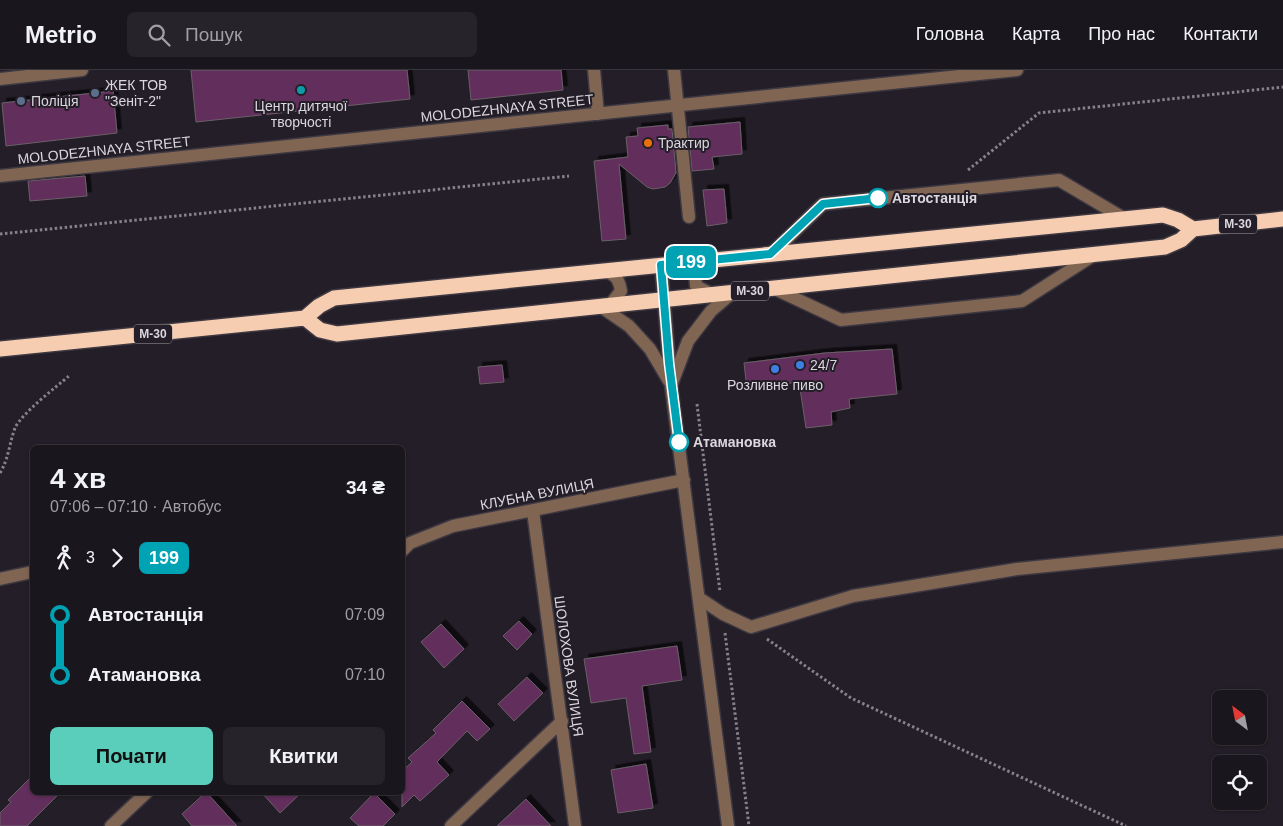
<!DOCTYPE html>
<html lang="uk">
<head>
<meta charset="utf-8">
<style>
  :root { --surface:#1a161d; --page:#27232a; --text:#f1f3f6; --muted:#9f9fa4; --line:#38353b; --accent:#5bcebb }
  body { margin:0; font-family:Arial,sans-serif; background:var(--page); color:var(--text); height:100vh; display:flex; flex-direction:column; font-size:19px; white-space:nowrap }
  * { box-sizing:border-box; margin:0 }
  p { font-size:16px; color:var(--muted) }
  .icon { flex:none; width:28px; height:28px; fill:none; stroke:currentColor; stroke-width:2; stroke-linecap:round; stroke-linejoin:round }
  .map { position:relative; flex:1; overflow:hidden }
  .side { position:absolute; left:30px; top:375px; width:375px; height:350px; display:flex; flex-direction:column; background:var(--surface); border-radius:8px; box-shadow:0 1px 4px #0004,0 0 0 1px var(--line) }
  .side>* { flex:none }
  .badge { padding:0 10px; border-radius:8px; font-size:18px; line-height:32px }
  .needle { width:32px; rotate:328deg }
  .fabs { position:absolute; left:1212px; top:620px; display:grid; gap:10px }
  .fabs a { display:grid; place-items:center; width:55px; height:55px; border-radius:8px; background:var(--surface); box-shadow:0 1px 4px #0004,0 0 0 1px var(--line); font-size:25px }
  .map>.badge { position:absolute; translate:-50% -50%; box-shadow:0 0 0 2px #fff }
  .legs { display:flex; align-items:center; gap:8px; height:55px; padding:0 20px; font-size:16px }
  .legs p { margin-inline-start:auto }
  .head { display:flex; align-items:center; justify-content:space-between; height:85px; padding:0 20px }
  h1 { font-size:28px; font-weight:800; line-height:38px }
  .button { display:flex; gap:10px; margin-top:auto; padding:10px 20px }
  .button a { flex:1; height:58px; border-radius:8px; background:var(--accent); color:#111; font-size:20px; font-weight:800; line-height:58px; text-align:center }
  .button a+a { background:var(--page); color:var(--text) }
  ul { padding:0 20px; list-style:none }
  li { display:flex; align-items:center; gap:18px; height:60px; font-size:19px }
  li i { display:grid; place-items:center; width:8px; height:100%; margin:0 6px; background:currentColor }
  li i::after { content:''; width:12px; height:12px; margin:-6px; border:4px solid; border-radius:50%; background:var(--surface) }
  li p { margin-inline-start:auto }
  li:first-child i { background:linear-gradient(#0000 50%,currentColor 0) }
  li:last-child i { background:linear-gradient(currentColor 50%,#0000 0) }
  header { display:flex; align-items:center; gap:30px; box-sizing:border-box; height:70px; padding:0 25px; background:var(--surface); border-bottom:1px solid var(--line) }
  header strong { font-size:24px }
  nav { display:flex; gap:28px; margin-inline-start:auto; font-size:18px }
  .search { width:350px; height:45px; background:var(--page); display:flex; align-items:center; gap:12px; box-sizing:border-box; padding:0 18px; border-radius:8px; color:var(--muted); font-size:19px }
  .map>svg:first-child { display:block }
  .building { fill:#622d5c; stroke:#6a6068; filter:url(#shadow) }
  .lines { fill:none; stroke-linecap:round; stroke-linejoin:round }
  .minor-casing { stroke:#3d3841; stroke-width:15 }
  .highway-casing { stroke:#3d3841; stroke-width:18 }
  .path { stroke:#86828a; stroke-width:3; stroke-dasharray:2.5 2.5; stroke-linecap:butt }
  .minor { stroke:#816553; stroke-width:12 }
  .highway { stroke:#f7cdb1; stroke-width:15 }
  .line-1-casing { stroke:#fff; stroke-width:11 }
  .line-1 { stroke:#00a3b4; stroke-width:8 }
  .culture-dot { fill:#0f9aa8; stroke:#231e27; stroke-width:2 }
  .service-dot { fill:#5c6f8a; stroke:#231e27; stroke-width:2 }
  .food-dot { fill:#e8710a; stroke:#231e27; stroke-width:2 }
  .stop-1-dot { fill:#fff; stroke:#00a3b4; stroke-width:2.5 }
  .shop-dot { fill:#3f7fe0; stroke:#231e27; stroke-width:2 }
  .labels { text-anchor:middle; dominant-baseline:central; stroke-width:4; stroke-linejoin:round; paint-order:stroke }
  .shield { fill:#231e27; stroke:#a4a0a7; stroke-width:1 }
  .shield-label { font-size:12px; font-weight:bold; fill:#dbd7de }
  .poi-label { font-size:14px; fill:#dbd7de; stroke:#231e27; text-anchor:start }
  .street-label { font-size:14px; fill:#dbd7de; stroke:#231e27 }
  .stop-label { font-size:14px; font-weight:bold; fill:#dbd7de; stroke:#231e27; text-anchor:start }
</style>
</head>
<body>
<header>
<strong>Metrio</strong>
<div class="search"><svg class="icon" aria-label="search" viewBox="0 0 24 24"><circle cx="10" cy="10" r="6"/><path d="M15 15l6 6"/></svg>Пошук</div>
<nav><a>Головна</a><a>Карта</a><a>Про нас</a><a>Контакти</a></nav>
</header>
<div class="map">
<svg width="1283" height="756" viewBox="0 0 1283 756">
  <defs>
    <filter id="shadow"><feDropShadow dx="4.5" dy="-4.5" stdDeviation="0" flood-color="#0009"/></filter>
  </defs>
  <rect width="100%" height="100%" fill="#231e27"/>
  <!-- building -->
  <path class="building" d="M191 0H407L410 29 196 52Z
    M468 0H561L563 20 471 30Z
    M113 21 117 63 6 76 2 33Z
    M740 52 742 84 712 87 714 99 692 101 688 57Z
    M668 55V59H672L676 103 670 113 665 117 653 119 647 117 619 94 626 169 602 171 594 91 628 87 626 67 638 66 637 58Z
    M85 106 87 126 30 131 28 111Z
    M724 119 727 153 707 156 703 120Z
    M892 279 897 324 849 329 850 338 831 342 832 355 806 358 799 312 747 319 744 293 825 283Z
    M502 295 504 312 480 314 478 297Z
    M519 551 532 564 517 580 503 566Z
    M441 554 464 579 444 598 421 572Z
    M677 576 682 610 642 616 651 682 634 684 626 628 591 633 584 589Z
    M527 607 543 623 514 651 498 634Z
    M462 631 490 659 477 671 467 661 437 692 449 705 420 731 414 725 402 737V701L412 692 408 688 436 663 433 660Z
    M646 694 653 738 618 743 611 700Z
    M32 706V722H61L27 756H0V743L11 732 8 730Z
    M206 722 237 756H192L182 744Z
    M261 722H302L280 743Z
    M374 723 395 744 383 756H359L350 748Z
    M526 729 551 756H497Z"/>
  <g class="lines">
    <!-- minor casing -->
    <g class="minor-casing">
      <path id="minor" d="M594 0 598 44
        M674 0 689 147
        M0 9 82 0
        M0 106 1017 0
        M770 185 823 134 1059 110 1125 149
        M709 190 701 195 695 202 696 216 713 225
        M661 195 671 315 728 756
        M606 201C617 206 619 210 621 221L610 235
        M775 219 841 250 1022 231 1094 185
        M600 236 629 256 650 279 669 311
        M672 313 688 271 711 241 732 223
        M533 441 575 756
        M402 481 410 473 453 456 684 410
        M0 509 32 502
        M699 528 723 544 751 557 853 526 1017 499 1283 472
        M111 756 147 722
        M451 756 562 651"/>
    </g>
    <!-- highway casing -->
    <g class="highway-casing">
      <path id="highway" d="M305 248 320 260 337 264 1165 177 1181 170 1193 159 1283 149
        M0 279 305 248 319 236 334 228 1163 145 1178 150 1193 159"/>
    </g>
    <!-- path -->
    <path class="path" d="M968 100 1039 43 1283 17
      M0 164 569 106
      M697 334 720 522
      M0 403C9 388 9 374 15 358 21 344 56 317 69 306
      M725 563 749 756
      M767 569 851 628 1126 756"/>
    <!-- minor -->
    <use href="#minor" class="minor"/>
    <!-- highway -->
    <use href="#highway" class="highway"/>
  </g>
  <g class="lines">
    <!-- line-1 casing -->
    <g class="line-1-casing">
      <path id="line-1" d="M679 372 669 293 661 195 770 184 823 134 878 128"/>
    </g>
    <!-- line-1 -->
    <use href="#line-1" class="line-1"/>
  </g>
  <!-- markers -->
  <circle class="culture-dot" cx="301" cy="20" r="5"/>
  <g class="service-dot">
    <circle cx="95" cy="23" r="5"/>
    <circle cx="21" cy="31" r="5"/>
  </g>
  <circle class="food-dot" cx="648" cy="73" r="5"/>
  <g class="stop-1-dot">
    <circle cx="878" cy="128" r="9"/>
    <circle cx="679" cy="372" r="9"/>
  </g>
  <g class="shop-dot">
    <circle cx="800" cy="295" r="5"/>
    <circle cx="775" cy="299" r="5"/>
  </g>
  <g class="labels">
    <!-- shield labels -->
    <g class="shield">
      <rect x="1219" y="144.5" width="38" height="19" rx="4"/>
      <rect x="731" y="211.5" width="38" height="19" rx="4"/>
      <rect x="134" y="254.5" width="38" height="19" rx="4"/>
    </g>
    <g class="shield-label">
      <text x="1238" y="154">М-30</text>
      <text x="750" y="221">М-30</text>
      <text x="153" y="264">М-30</text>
    </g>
    <!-- poi labels -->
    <g class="poi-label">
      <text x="105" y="15">ЖЕК ТОВ<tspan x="105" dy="16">"Зеніт-2"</tspan></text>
      <text x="31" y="31">Поліція</text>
      <text x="301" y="36" text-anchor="middle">Центр дитячої<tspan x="301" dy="16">творчості</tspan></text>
      <text x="658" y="73">Трактир</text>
      <text x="810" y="295">24/7</text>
      <text x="775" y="315" text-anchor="middle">Розливне пиво</text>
    </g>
    <!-- street labels -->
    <g class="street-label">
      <text transform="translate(507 38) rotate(-6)">MOLODEZHNAYA STREET</text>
      <text transform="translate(104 80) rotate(-6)">MOLODEZHNAYA STREET</text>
      <text transform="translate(537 424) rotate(-11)">КЛУБНА ВУЛИЦЯ</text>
      <text transform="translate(569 596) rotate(82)">ШОЛОХОВА ВУЛИЦЯ</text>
    </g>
    <!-- stop labels -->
    <g class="stop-label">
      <text x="892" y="128">Автостанція</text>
      <text x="693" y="372">Атамановка</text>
    </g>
  </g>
</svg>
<div class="fabs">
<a><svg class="needle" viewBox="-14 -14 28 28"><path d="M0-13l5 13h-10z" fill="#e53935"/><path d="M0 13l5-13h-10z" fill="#9f9fa4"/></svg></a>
<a><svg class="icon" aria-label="locate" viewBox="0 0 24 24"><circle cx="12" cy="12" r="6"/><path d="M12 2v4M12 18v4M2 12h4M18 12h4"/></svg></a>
</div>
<b class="badge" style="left:691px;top:192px;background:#00a3b4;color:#fff">199</b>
<section class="side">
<div class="head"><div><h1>4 хв</h1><p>07:06 – 07:10 · Автобус</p></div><b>34 ₴</b></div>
<div class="legs"><svg class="icon" aria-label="walk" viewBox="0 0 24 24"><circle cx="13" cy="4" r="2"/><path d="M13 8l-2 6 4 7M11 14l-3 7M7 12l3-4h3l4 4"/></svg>3<svg class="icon" aria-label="forward" viewBox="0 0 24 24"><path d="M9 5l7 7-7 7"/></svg><b class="badge" style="background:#00a3b4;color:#fff">199</b></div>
<ul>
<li><i style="color:#00a3b4"></i><b>Автостанція</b><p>07:09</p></li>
<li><i style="color:#00a3b4"></i><b>Атамановка</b><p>07:10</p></li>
</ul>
<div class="button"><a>Почати</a><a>Квитки</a></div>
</section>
</div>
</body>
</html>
